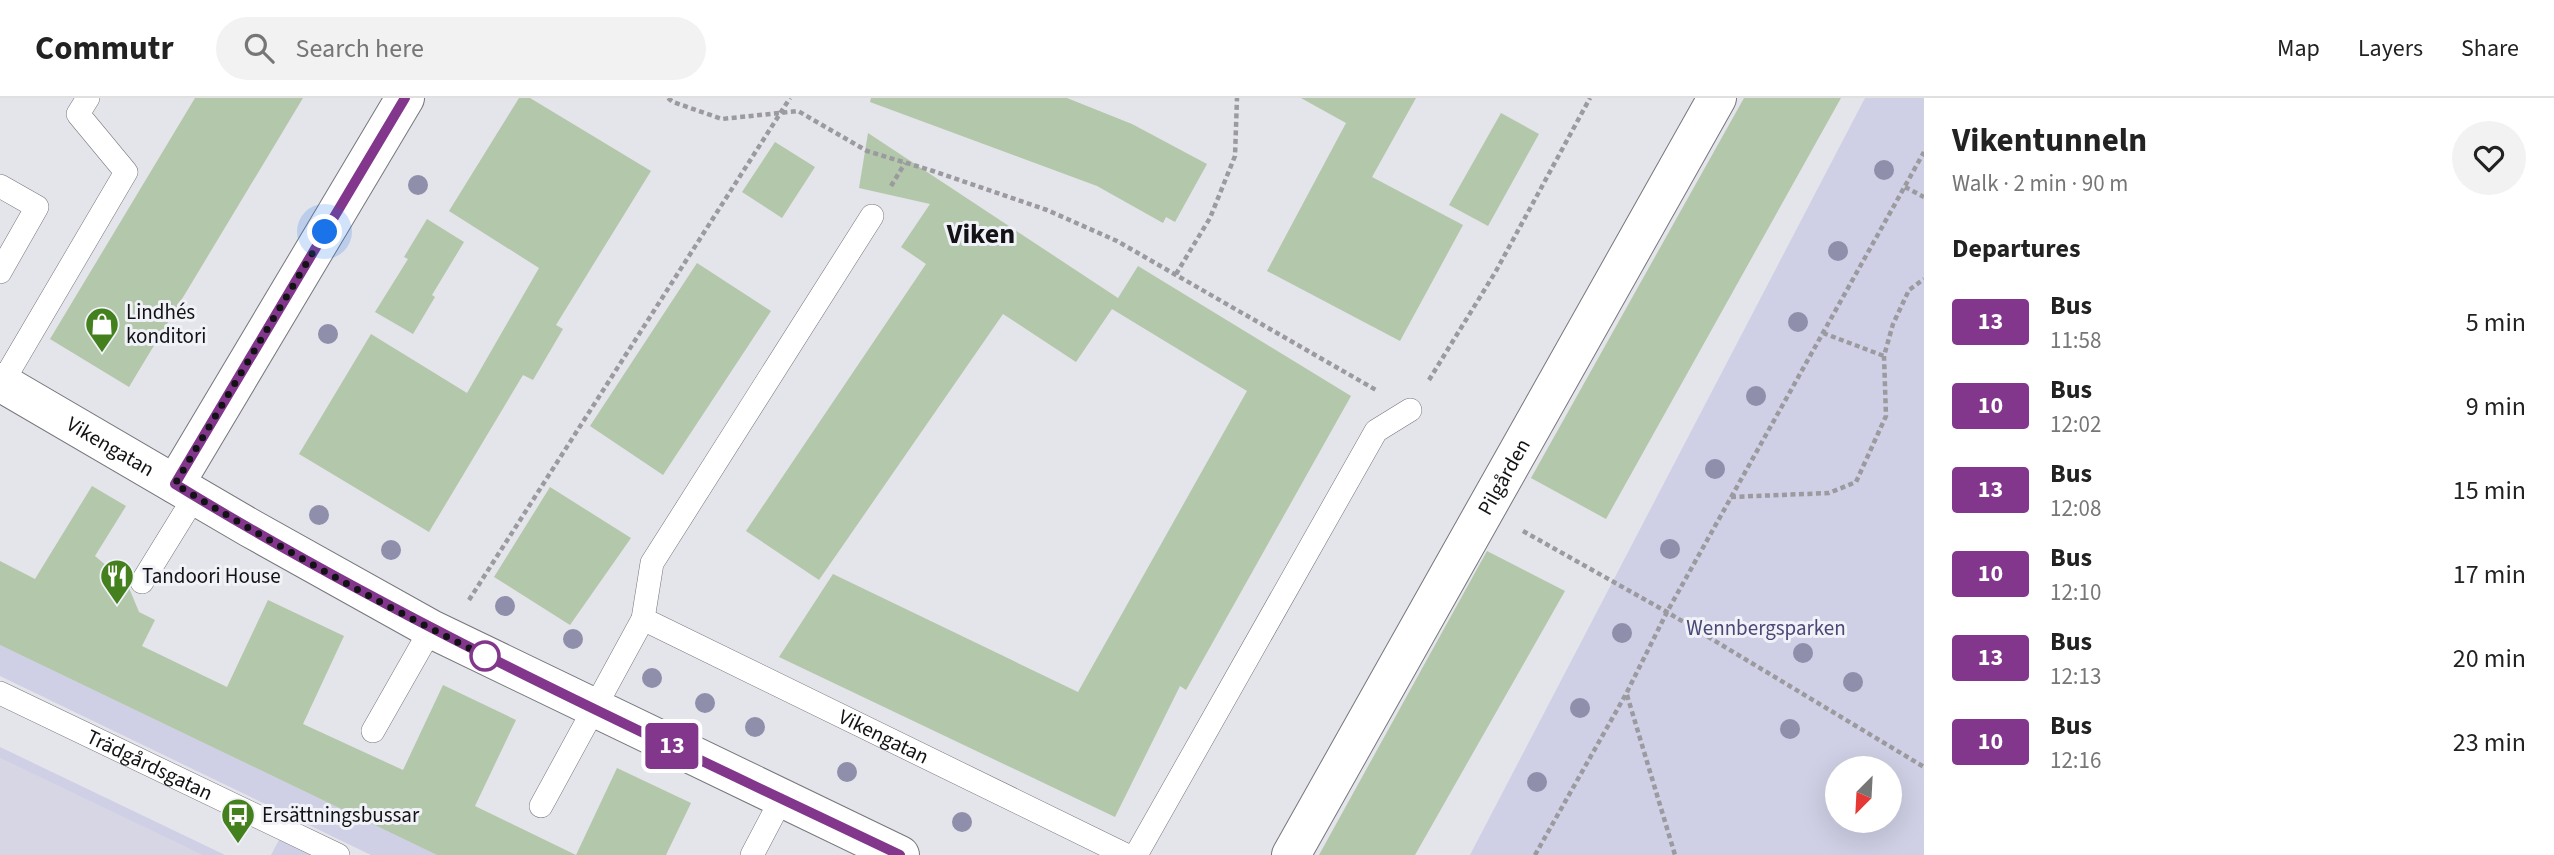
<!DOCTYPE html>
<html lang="en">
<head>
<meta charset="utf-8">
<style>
  :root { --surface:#fff; --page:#f2f2f2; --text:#222; --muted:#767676; --line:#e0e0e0 }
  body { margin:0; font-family:"Source Sans 3",sans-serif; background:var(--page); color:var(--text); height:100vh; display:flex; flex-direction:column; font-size:26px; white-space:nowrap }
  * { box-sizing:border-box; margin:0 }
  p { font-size:23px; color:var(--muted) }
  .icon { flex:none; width:38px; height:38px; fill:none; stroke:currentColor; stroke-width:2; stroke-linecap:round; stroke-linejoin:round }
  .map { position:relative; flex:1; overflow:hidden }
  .details { display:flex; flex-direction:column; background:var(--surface); width:630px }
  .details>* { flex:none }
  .badge { padding:0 14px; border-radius:5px; font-size:24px; line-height:46px }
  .needle { width:46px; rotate:204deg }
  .buttons { position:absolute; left:1825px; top:658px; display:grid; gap:14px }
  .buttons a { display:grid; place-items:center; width:77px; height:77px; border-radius:50%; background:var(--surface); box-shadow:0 7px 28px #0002; font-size:35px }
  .you { position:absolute; width:35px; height:35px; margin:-18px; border:5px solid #fff; border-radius:50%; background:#1a73e8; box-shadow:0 0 0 10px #1a73e833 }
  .map>.badge { position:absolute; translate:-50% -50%; box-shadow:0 0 0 4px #fff }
  h2 { padding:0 28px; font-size:26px; line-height:63px }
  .round { display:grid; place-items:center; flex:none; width:74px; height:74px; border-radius:37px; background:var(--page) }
  .overview { display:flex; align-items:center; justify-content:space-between; height:119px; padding:0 28px }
  h1 { font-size:33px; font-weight:700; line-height:52px }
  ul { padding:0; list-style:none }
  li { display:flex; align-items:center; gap:21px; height:84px; padding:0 28px }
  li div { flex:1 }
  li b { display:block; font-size:26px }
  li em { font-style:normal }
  li .badge { min-width:77px; font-weight:700; text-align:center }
  header { display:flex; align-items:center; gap:42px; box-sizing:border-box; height:98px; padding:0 35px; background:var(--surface); border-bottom:2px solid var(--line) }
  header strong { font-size:33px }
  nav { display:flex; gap:38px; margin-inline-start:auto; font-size:24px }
  .search { width:490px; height:63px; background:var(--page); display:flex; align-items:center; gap:18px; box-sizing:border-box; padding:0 24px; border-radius:38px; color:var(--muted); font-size:26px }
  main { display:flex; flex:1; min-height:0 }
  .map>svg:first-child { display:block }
  .built { fill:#d6d6e4 }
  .green { fill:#cfcfe5; fill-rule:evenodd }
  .building { fill:#b3c7aa }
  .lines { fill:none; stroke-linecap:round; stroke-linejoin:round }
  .lane-casing { stroke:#76777c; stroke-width:24 }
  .street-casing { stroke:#76777c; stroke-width:40 }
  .path { stroke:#9a9a9f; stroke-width:4.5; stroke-dasharray:5 3.5; stroke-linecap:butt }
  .lane { stroke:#fff; stroke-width:23 }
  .street { stroke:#fff; stroke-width:38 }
  .tree { fill:#8f8eab }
  .line-casing { stroke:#fff; stroke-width:16 }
  .line { stroke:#82378c; stroke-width:10 }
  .walk { stroke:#131315; stroke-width:7; stroke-dasharray:0 12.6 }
  .stop-dot { fill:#fff; stroke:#82378c; stroke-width:3.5 }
  .labels { text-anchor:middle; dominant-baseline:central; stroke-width:6; stroke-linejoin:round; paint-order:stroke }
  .poi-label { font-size:21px; fill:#131315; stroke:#f1f2f8; text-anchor:start }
  .street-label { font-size:21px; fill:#131315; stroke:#f1f2f8 }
  .park-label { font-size:21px; fill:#4a4876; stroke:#f1f2f8 }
  .district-label { font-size:28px; font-weight:bold; fill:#131315; stroke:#f1f2f8 }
</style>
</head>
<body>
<header>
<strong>Commutr</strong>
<div class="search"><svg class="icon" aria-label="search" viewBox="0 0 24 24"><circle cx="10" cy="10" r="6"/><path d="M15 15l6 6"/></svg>Search here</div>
<nav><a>Map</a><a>Layers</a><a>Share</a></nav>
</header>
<main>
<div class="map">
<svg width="1924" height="757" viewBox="0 0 1924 757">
  <rect width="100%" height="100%" fill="#e4e4eb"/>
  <!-- built -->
  <path class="built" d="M0 660 204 757H0Z"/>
  <!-- green -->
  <path class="green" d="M1865 0H1924V757H1470ZM1838 670H1890V723H1838Z
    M0 547 437 757H371L0 578Z
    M0 649 225 757H203L0 660Z
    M279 742 310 757H271Z"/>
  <!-- building -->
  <path class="building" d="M195 0H303L129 289 50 241Z
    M519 0H530L651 73 556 227 563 231 533 282 523 277 429 434 299 356 371 236 467 295 539 170 449 113Z
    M871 0H1067L1132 26 1207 66 1175 124 1166 119 1163 125 1097 88 870 4Z
    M1301 0H1416L1372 79 1463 127 1400 243 1267 173 1346 25Z
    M1744 0H1841L1606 421 1531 380Z
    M1501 15 1539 36 1488 128 1449 107Z
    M868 35 1118 200 1138 168 1351 298 1186 592 1180 588 1115 719 779 559 833 476 1078 594 1247 293 1112 211 1076 264 1003 216 819 482 746 433 926 166 901 149 930 106 859 90Z
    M775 44 815 69 782 120 742 94Z
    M427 121 464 144 432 197 435 199 413 236 375 214 408 161 404 159Z
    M697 165 771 213 663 377 590 328Z
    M92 388 126 408 95 458 127 485 139 514 155 522 142 548 227 589 268 502 344 538 303 626 403 672 443 587 516 622 475 708 576 757 617 670 691 705 666 757H437L0 547V463L35 481Z
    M550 389 631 440 570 527 494 479Z
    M1487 453 1565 493 1415 757H1319Z"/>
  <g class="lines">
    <!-- lane casing -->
    <g class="lane-casing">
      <g id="lane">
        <path d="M0 88 37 109 0 174"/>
        <path d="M2 285 126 74 78 16 88 0"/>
        <path d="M142 484 195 398"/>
        <path id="s1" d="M643 521 1126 757"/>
        <path id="s2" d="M0 595 338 757"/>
        <path d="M373 633 431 531"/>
        <path d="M541 708 643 521 652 465 872 118"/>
        <path d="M752 757 782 700"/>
        <path d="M1136 757 1376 333 1410 312"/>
      </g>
    </g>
    <!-- street casing -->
    <g class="street-casing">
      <g id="street">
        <path id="s3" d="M0 284 250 430 431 531 900 757"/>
        <path d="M175 386 405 0"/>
        <path id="s4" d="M1291 757 1717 0"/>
      </g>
    </g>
    <!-- path -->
    <path class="path" d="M668 0 673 4 722 21 798 13 867 53 933 73 1047 112 1117 143 1376 292
      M891 88 905 65
      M1905 89 1924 99
      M1176 176 1210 120 1235 58 1237 0
      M1823 235 1884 258
      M1429 282 1496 173 1590 0
      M1731 399 1829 395 1856 384 1886 318 1884 258 1893 226 1909 192 1924 181
      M1523 433 1667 514 1924 669
      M469 502 790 0
      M1627 597 1675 757
      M1535 757 1626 596 1667 514 1924 54"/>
    <!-- lane -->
    <use href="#lane" class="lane"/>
    <!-- street -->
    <use href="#street" class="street"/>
  </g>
  <!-- trees -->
  <g class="tree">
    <circle cx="1884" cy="72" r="10"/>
    <circle cx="418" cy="87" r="10"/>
    <circle cx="1838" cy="153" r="10"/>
    <circle cx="1798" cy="224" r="10"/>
    <circle cx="328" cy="236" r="10"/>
    <circle cx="1756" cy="298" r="10"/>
    <circle cx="1715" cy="371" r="10"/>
    <circle cx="319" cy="417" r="10"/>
    <circle cx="1670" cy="451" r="10"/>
    <circle cx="391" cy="452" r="10"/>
    <circle cx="505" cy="508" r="10"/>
    <circle cx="1622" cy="535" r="10"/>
    <circle cx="573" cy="541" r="10"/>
    <circle cx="1803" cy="555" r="10"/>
    <circle cx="652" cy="580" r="10"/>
    <circle cx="1853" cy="584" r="10"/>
    <circle cx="705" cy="605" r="10"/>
    <circle cx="1580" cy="610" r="10"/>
    <circle cx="755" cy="629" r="10"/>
    <circle cx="1790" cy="631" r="10"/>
    <circle cx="847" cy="674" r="10"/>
    <circle cx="1537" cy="684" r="10"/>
    <circle cx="962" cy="724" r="10"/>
  </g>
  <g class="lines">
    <!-- line casing -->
    <g class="line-casing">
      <path id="line" d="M405 0 175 386C407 528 655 640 900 757"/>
    </g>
    <!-- line -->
    <use href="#line" class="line"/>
    <!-- walk -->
    <path class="walk" d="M325 134 175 386C277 448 382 507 489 560L485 558"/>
  </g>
  <!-- icons -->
  <defs>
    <g id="shop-pin" transform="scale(1.75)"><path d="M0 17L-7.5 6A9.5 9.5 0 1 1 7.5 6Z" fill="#44811e" stroke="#f1f2f8"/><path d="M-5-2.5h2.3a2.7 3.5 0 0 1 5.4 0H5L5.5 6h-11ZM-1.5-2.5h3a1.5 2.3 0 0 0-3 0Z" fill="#fff"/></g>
    <g id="restaurant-pin" transform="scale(1.75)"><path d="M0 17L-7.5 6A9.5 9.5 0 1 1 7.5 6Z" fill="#44811e" stroke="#f1f2f8"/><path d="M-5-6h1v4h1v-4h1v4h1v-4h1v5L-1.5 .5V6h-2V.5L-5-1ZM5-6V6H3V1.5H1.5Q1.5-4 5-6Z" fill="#fff"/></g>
    <g id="bus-pin" transform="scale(1.75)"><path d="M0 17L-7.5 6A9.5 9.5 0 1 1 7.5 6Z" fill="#44811e" stroke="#f1f2f8"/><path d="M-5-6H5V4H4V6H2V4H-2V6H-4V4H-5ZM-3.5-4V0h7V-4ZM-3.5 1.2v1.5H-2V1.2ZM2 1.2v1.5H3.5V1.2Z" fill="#fff"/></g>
  </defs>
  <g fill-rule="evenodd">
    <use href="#shop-pin" x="102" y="226"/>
    <use href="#restaurant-pin" x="117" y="478"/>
    <use href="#bus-pin" x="238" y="717"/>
  </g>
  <!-- markers -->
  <circle class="stop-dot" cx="485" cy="558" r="14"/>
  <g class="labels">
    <!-- poi labels -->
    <g class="poi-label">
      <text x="126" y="214">Lindhés<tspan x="126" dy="24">konditori</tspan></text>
      <text x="142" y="478">Tandoori House</text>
      <text x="262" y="717">Ersättningsbussar</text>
    </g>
    <!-- street labels -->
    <g class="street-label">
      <text stroke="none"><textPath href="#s3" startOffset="128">Vikengatan</textPath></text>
      <text stroke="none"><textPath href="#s4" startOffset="434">Pilgården</textPath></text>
      <text stroke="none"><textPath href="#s1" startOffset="268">Vikengatan</textPath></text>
      <text stroke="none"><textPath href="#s2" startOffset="166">Trädgårdsgatan</textPath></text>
    </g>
    <!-- park labels -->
    <g class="park-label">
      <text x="1766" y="530">Wennbergsparken</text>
    </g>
    <!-- district labels -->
    <g class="district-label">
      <text x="981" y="136">Viken</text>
    </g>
  </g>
</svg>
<div class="buttons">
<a><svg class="needle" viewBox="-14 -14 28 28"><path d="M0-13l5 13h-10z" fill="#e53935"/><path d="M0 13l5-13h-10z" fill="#767676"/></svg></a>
</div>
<div class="you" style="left:325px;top:134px"></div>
<b class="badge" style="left:672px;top:648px;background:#82378c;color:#fff">13</b>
</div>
<section class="details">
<div class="overview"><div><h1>Vikentunneln</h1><p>Walk · 2 min · 90 m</p></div><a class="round"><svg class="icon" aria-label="heart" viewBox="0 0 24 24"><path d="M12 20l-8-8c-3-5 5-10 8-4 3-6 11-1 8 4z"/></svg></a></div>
<h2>Departures</h2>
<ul>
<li><span class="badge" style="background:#82378c;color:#fff">13</span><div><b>Bus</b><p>11:58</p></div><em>5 min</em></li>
<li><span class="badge" style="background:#82378c;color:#fff">10</span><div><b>Bus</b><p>12:02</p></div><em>9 min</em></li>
<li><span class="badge" style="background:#82378c;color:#fff">13</span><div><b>Bus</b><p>12:08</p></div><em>15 min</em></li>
<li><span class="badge" style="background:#82378c;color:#fff">10</span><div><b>Bus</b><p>12:10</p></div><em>17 min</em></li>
<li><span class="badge" style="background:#82378c;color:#fff">13</span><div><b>Bus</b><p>12:13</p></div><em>20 min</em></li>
<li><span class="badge" style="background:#82378c;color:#fff">10</span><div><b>Bus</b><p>12:16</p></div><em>23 min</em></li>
</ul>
</section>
</main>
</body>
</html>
